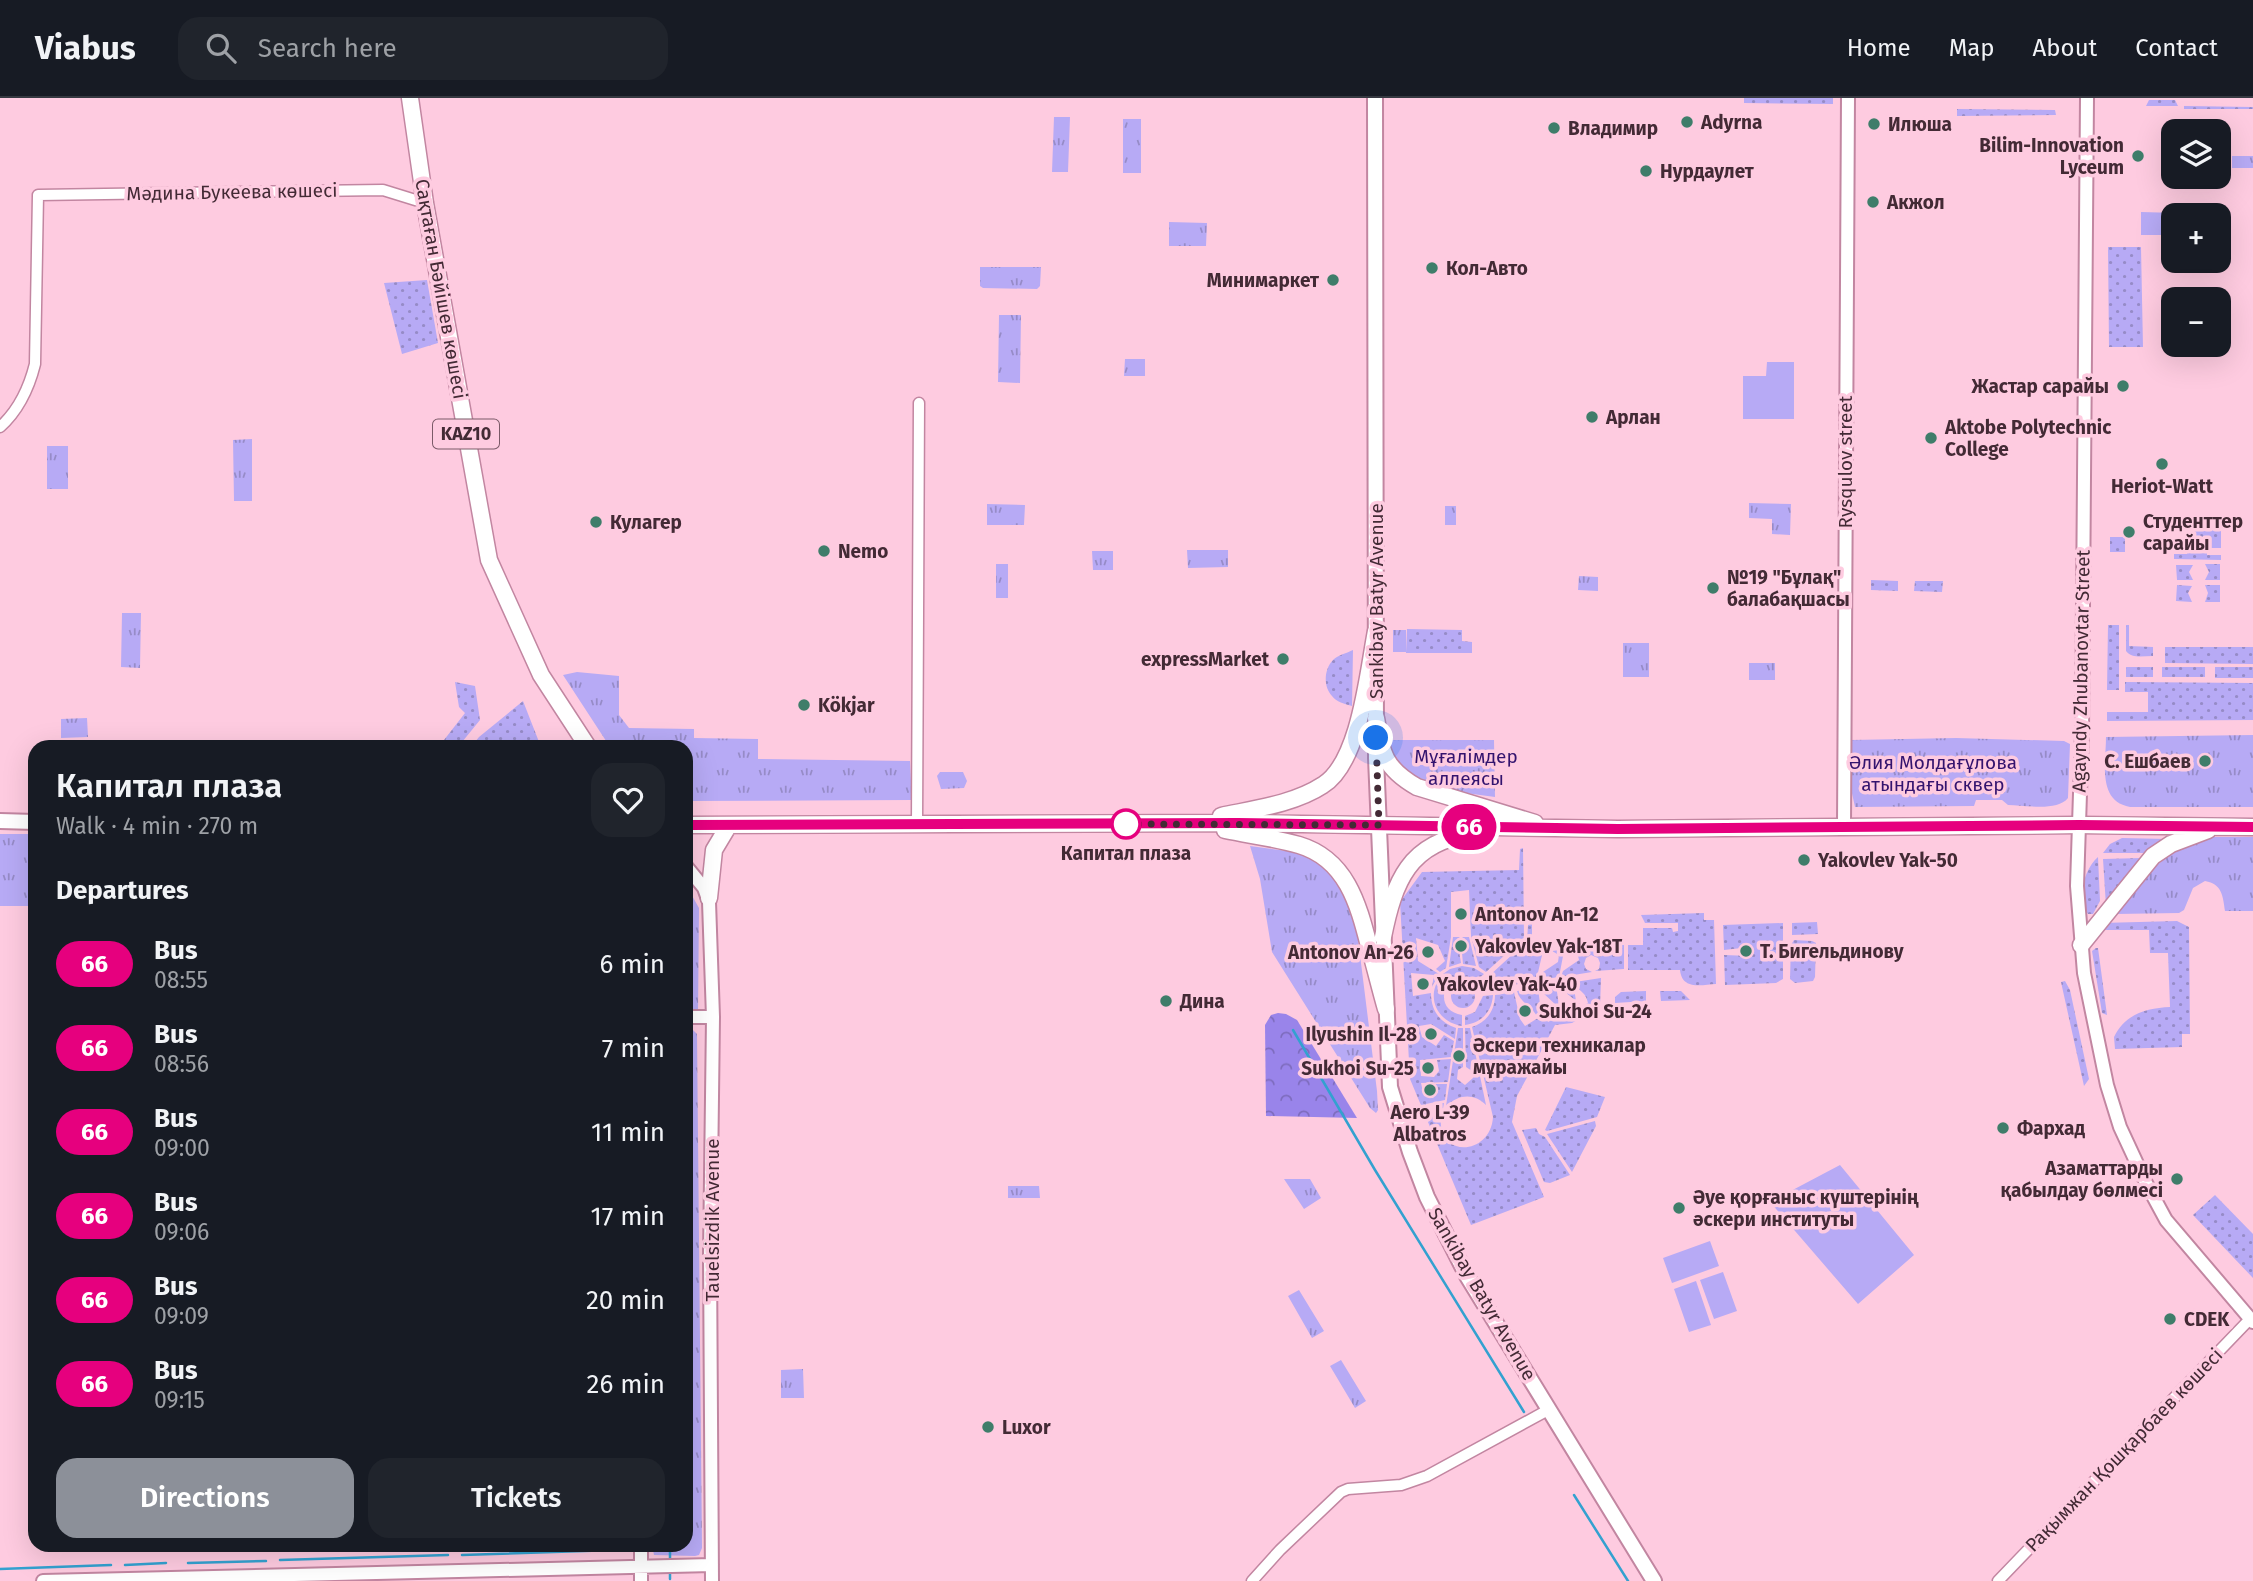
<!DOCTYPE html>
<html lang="en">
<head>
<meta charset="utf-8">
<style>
  :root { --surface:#171b24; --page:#20242c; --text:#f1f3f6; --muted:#9ea1a6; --line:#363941; --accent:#8c9099 }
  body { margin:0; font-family:"Fira Sans",sans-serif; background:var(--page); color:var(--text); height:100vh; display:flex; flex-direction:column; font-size:26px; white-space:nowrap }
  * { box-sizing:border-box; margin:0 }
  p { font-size:23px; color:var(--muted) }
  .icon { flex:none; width:38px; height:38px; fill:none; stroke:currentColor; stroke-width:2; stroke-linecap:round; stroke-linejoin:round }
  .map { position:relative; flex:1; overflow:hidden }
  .details { position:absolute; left:28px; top:642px; width:665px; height:812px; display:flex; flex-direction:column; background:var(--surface); border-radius:21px; box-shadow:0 7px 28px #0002 }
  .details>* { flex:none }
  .badge { padding:0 14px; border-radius:23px; font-size:24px; line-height:46px }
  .tools { position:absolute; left:2161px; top:21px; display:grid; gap:14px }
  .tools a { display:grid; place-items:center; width:70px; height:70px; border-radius:14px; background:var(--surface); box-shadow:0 7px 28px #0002; font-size:35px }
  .you { position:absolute; width:35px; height:35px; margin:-18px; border:5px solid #fff; border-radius:50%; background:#1a73e8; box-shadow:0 0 0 10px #1a73e833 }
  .map>.badge { position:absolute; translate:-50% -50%; box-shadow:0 0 0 4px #fff }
  h2 { padding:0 28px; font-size:26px; line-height:63px }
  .round { display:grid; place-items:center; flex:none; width:74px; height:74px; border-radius:21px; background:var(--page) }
  .overview { display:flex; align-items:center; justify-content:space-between; height:119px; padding:0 28px }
  h1 { font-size:33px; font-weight:600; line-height:52px }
  .button { display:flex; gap:14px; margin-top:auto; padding:14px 28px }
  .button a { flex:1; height:80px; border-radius:21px; background:var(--accent); color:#fff; font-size:28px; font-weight:600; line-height:80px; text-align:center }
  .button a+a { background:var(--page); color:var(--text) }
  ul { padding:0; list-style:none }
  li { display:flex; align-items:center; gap:21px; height:84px; padding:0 28px }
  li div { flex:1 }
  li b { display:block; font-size:26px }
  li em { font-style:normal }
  li .badge { min-width:77px; font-weight:700; text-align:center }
  header { display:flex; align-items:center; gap:42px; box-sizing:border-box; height:98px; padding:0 35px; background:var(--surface); border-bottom:2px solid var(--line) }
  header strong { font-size:33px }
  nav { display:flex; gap:38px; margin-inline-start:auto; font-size:24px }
  .search { width:490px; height:63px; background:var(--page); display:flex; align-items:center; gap:18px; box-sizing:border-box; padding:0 24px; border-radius:21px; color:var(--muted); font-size:26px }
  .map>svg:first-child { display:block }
  .grass { fill:url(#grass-dots) }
  .forest { fill:url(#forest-crowns) }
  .park { fill:url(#park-tufts) }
  .pitch { fill:#b7aaf5 }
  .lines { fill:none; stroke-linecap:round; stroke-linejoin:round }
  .stream { stroke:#33a1d0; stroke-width:2.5 }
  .minor-casing { stroke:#c286a1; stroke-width:13 }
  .tertiary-casing { stroke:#c286a1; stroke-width:16 }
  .secondary-casing { stroke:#c286a1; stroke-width:18 }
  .primary-casing { stroke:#c286a1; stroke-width:19 }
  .minor { stroke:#fff; stroke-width:10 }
  .tertiary { stroke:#fff; stroke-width:12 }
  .secondary { stroke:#fff; stroke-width:14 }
  .primary { stroke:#fff; stroke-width:16 }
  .line-casing { stroke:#fff; stroke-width:16 }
  .line { stroke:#e6007e; stroke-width:10 }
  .walk { stroke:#432a35; stroke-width:7; stroke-dasharray:0 12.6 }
  .poi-dot { fill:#3f7d6a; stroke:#fecbe0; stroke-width:2.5 }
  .stop-dot { fill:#fff; stroke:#e6007e; stroke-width:3.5 }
  .labels { text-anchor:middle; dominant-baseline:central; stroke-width:7; stroke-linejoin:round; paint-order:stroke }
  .shield { fill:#fecbe0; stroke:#7b5a68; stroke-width:2 }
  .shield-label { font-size:18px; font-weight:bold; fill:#432a35 }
  .poi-label { font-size:19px; font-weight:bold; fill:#432a35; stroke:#fecbe0; text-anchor:start }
  .street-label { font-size:19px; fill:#432a35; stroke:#fecbe0 }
  .park-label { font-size:19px; fill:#33136e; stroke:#fecbe0 }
  .stop-label { font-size:19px; font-weight:bold; fill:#432a35; stroke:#fecbe0 }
</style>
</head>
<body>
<header>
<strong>Viabus</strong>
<div class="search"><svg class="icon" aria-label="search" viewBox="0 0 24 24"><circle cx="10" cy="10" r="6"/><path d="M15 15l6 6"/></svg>Search here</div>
<nav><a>Home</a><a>Map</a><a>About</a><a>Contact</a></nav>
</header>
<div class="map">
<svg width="2253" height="1483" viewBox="0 0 2253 1483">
  <defs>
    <pattern id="grass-dots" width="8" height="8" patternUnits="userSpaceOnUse" patternTransform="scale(1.75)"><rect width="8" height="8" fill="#b7aaf5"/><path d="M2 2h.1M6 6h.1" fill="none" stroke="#968bc7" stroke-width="1.8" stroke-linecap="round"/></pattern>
    <pattern id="forest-crowns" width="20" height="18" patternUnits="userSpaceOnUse" patternTransform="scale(1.75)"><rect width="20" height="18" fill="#9984ea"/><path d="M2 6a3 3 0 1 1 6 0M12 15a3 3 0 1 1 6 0" fill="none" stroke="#7e6cbe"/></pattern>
    <pattern id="park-tufts" width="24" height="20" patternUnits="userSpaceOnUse" patternTransform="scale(1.75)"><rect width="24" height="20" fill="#b7aaf5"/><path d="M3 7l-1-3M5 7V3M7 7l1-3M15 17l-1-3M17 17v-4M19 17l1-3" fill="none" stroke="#968bc7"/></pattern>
  </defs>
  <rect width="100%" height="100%" fill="#fecbe0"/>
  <!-- grass -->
  <path class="grass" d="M1744 0H1833V6L1744 5Z
    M2149 2H2175L2178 8H2146Z
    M2184 8 2253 9V11H2184Z
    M1957 11 2055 12 2056 17 1957 18Z
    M2108 149H2141L2143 249H2109Z
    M427 182 438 245 402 256 384 185Z
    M2187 431H2221V450H2207V457H2221V462L2174 461V456H2187Z
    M2110 439H2125V454H2110Z
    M2205 466H2220V482H2205L2209 474Z
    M2176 467H2193L2189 474 2193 482H2177Z
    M1871 482 1898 483V493L1871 492Z
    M1915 483H1943L1942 494 1914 493Z
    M2177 487 2192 488 2188 495 2192 504 2176 503Z
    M2205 487H2220V504H2205L2208 495Z
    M2108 527H2119V592H2107Z
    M2126 527H2129V548L2153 549V558C2143 558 2132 561 2126 553Z
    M1407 531 1462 532V543L1472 544V555H1406Z
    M2165 549H2253V566L2165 565Z
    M1353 552 1352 608C1345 606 1336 604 1332 598 1323 589 1324 571 1333 562 1338 557 1347 555 1353 552Z
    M2126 569H2153V579H2126Z
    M2162 569H2205V579H2162Z
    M2215 569H2253V580H2215Z
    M455 584 475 588 480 622 458 649H450L444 642 465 615 459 609Z
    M2125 584 2253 585V622L2107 623V614H2148V594H2125Z
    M523 603 541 649H471L479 639Z
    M2122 740 2168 741 2146 755H2103L2110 746Z
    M1523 750 1524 840 1486 874 1479 869 1471 838 1469 792 1451 794V839L1446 870 1440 874 1436 871 1445 863 1438 847 1416 840 1418 863 1439 876 1432 889 1434 877 1411 875 1413 898 1431 895C1431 912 1439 924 1456 930L1455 941 1431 926 1419 928 1422 939 1436 948 1444 937 1454 943 1451 959 1420 962 1421 978 1434 979 1439 973 1437 962 1451 961 1448 984 1421 985 1424 998 1433 1000 1438 994 1435 986H1447L1445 1002 1426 1006V1018L1436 1019 1442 1014 1438 1006 1444 1005C1443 1012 1440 1020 1441 1028 1446 1061 1491 1054 1493 1019L1472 929C1487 924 1495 912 1495 897L1514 894 1520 921 1525 928 1538 920C1533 909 1520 905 1517 893L1538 890 1541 914 1548 924 1556 920 1557 908 1541 893V890L1556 887 1559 908 1565 913 1572 910 1575 902 1560 890 1559 887 1573 884 1576 903 1582 908 1588 905C1586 893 1577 893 1575 884L1601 880 1600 909 1572 925 1555 927 1517 998 1512 1024 1544 1099 1471 1127 1410 981 1400 804 1422 774 1519 772 1520 751Z
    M2098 759 2100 803 2093 816H2088C2076 801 2084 771 2098 759Z
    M2142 760 2106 808 2103 761Z
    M1704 815V822H1714L1716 886C1701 887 1682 892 1680 872H1628V847H1643V830H1672L1673 834 1678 833V825H1645L1641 817Z
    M2177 823 2189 829 2190 936H2182V949L2115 951 2114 939C2125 916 2147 910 2170 909L2168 855H2150L2149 832H2101V825Z
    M1817 824 1818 836 1792 837V825Z
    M1783 825V881L1776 885 1725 887 1724 857 1750 858V849L1724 852 1723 827Z
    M1532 826V853H1543L1536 883 1494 890 1489 878 1527 843 1528 827Z
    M1453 839H1460L1457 841 1461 865 1449 869Z
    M1462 839H1469L1476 868 1463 866 1462 855 1466 854 1465 841Z
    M1794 842 1812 843 1816 845 1815 879 1813 883 1795 885 1790 881 1791 847Z
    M1624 847V871L1595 873 1599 871 1600 865 1598 860 1591 857 1586 860 1584 866 1586 871 1592 874 1561 879 1563 873 1579 862 1576 849 1564 853 1559 879 1538 882 1540 876 1558 864 1559 857 1552 853 1560 852 1562 849Z
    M2096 850H2098L2107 917 2102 915 2092 853Z
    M1462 868 1474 870 1484 876 1475 884 1463 879 1450 883 1443 876 1450 871Z
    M1441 878 1447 886C1440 901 1445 914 1462 917V928C1437 924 1425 899 1441 878Z
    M2065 883 2070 892 2089 981 2084 988 2061 884Z
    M1451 898a12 12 0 1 1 24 0a12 12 0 1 1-24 0Z
    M1646 893V903L1615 905V899L1621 894Z
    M1660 893H1681L1690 902 1661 903Z
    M1493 897C1492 914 1481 925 1465 927V918L1475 914 1483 898Z
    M1458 930H1463V969L1458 972 1457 981 1465 987 1473 980 1472 973 1466 969 1465 930H1470L1486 1007C1474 995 1459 996 1446 1008Z
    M1566 989 1605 999 1597 1019 1547 1033 1545 1032Z
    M1595 1023 1596 1028 1572 1074 1547 1036Z
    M1536 1030 1539 1036 1545 1039 1570 1077 1550 1085 1544 1084 1522 1032Z
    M2215 1097 2253 1136V1180L2193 1117Z"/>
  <!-- forest -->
  <path class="forest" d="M1278 915 1286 916 1297 922 1357 1020 1266 1018 1265 927 1271 917Z"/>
  <!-- park -->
  <path class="park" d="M1054 19H1070L1068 74H1052Z
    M1123 21H1141V75H1123Z
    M2232 58H2253V70H2232Z
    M1169 124 1207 125 1206 148H1169Z
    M980 169H1041L1040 188 1037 191 983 190 980 188Z
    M999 217H1021L1020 285 998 284Z
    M1125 261H1145V278H1124Z
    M252 341V403H234L233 342Z
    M47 348H68V391H47Z
    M1749 405 1791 406 1790 437 1772 436V421L1749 420Z
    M987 406 1025 407 1024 427H987Z
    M1445 408H1456V427H1445Z
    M1187 452H1228V469L1188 470Z
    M1092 453H1113V472H1093Z
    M996 466H1008V500H996Z
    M1579 478 1598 479V493L1578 492Z
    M122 515H141L140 570 121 569Z
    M1393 532H1406V554H1393Z
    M1623 545H1649V579H1623Z
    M1749 565H1775V582H1749Z
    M577 574 619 578V617L629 630 694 631V640L758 641V661L910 663 912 702 686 703V649H610L563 577Z
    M87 620 88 639 61 640V621Z
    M2253 637V709H2130C2097 703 2106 665 2106 639Z
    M1956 640 2064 643 2070 646 2068 700C2057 714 2025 707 2008 707L2002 702H1976L1974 708 1855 709 1851 691V642Z
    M1386 642H1494L1495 699 1443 692 1420 684 1392 662Z
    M940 674H963L967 683 964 690 941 691 937 678Z
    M0 736H35V808H0Z
    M2204 739H2253V813H2225C2223 798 2222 786 2205 783L2193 790 2184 812 2179 815 2116 816C2143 776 2160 759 2204 739Z
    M1250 748 1295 754 1313 760 1344 790 1356 825 1377 993 1378 1012 1376 1015 1370 1010 1272 854 1260 781Z
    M686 787 699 810 698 915H686Z
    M686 931H692L697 936 702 1450 699 1457 695 1458 654 1457 652 1447H686Z
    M1284 1081H1310L1321 1100 1304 1111Z
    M1008 1088H1039L1040 1100H1008Z
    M1299 1192 1324 1233 1312 1240 1288 1198Z
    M1341 1262 1366 1303 1355 1310 1330 1268Z
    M803 1271 804 1300H781V1272Z"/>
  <!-- pitch -->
  <path class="pitch" d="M2141 114 2177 115V117H2174L2173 137H2141Z
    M1767 264H1794V321H1743V278H1766Z
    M1840 1067 1914 1157 1858 1206 1770 1104Z
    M1710 1143 1719 1168 1672 1185 1663 1160Z
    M1723 1174 1737 1213 1714 1221 1700 1182Z
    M1696 1183 1711 1227 1689 1234 1674 1191Z"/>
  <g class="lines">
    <!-- stream -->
    <path class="stream" d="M1293 932 1375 1072 1524 1314
      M1574 1397 1628 1483
      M462 1457 615 1452
      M670 1460V1450
      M280 1462 448 1457
      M188 1465 266 1463
      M125 1467 166 1465
      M0 1471 111 1467
      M670 1481V1475"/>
    <!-- minor casing -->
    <g class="minor-casing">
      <path id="minor" d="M0 329C19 312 29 290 35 266L38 97 383 92 425 105
        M917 727 919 305
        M1252 1483 1280 1452 1341 1394 1348 1391 1401 1387 1427 1378 1548 1312
        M1998 1483 2250 1221"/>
    </g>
    <!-- tertiary casing -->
    <g class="tertiary-casing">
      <path id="tertiary" d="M2087 0 2082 634 2077 788 2084 875 2107 987 2120 1029 2146 1085 2166 1122 2253 1224
        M1844 728 1848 0
        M686 768 704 790 709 804 713 919 710 1158 712 1483
        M686 919H713
        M43 1483 712 1467
        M641 1483V1447"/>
    </g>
    <!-- secondary casing -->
    <g class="secondary-casing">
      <path id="secondary" d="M1375 0 1376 660 1390 989 1410 1054 1427 1099 1467 1178 1654 1483
        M0 723 35 724"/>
    </g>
    <!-- primary casing -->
    <g class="primary-casing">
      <path id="primary" d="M410 0 425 105 489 462 541 577 588 649
        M1376 620C1382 656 1384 670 1417 689L1535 725
        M1221 718C1254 711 1294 706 1323 687 1360 664 1368 574 1376 533
        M686 727 1238 725 1618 731 2079 727 2253 729
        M1225 732C1249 737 1275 740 1299 747 1346 761 1358 805 1369 848 1375 869 1380 890 1386 911
        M709 800 714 752 729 727
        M1383 839C1394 784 1409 744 1471 736
        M2081 847 2153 758 2171 746 2208 732"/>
    </g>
    <!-- minor -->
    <use href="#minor" class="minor"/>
    <!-- tertiary -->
    <use href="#tertiary" class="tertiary"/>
    <!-- secondary -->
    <use href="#secondary" class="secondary"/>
    <!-- primary -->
    <use href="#primary" class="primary"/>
  </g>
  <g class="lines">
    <!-- line casing -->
    <g class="line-casing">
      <path id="line" d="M686 727 1238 725 1618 731 2079 727 2253 729"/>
    </g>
    <!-- line -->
    <use href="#line" class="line"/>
    <!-- walk -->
    <path class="walk" d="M1126 726 1379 727 1376 640"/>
  </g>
  <!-- markers -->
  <g class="poi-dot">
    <circle cx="1687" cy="24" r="7"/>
    <circle cx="1874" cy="26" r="7"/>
    <circle cx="1554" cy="30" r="7"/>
    <circle cx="2138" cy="58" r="7"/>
    <circle cx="1646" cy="73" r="7"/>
    <circle cx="1873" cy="104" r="7"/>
    <circle cx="1432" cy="170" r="7"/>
    <circle cx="1333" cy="182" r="7"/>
    <circle cx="2123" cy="288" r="7"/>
    <circle cx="1592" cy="319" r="7"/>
    <circle cx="1931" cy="340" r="7"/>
    <circle cx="2162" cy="366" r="7"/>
    <circle cx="596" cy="424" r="7"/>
    <circle cx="2129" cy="434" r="7"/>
    <circle cx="824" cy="453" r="7"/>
    <circle cx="1713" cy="490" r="7"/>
    <circle cx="1283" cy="561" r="7"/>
    <circle cx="804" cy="607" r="7"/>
    <circle cx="2205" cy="663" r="7"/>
    <circle cx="1804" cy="762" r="7"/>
    <circle cx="1461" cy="816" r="7"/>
    <circle cx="1461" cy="848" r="7"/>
    <circle cx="1746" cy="853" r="7"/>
    <circle cx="1428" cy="854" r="7"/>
    <circle cx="1423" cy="886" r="7"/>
    <circle cx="1166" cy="903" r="7"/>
    <circle cx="1525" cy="913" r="7"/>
    <circle cx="1431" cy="936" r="7"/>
    <circle cx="1459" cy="958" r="7"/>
    <circle cx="1428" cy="970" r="7"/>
    <circle cx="1430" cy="992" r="7"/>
    <circle cx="2003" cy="1030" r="7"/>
    <circle cx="2177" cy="1081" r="7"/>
    <circle cx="1679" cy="1110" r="7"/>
    <circle cx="2170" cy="1221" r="7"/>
    <circle cx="988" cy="1329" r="7"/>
  </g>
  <circle class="stop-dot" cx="1126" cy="726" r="14"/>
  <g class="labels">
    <!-- shield labels -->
    <rect class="shield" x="433" y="321.5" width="66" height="29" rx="5"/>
    <g class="shield-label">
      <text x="466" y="336">KAZ10</text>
    </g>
    <!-- poi labels -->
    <g class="poi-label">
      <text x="1701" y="24">Adyrna</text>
      <text x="1888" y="26">Илюша</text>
      <text x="1568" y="30">Владимир</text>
      <text x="2124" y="47" text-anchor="end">Bilim-Innovation<tspan x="2124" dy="22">Lyceum</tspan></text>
      <text x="1660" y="73">Нурдаулет</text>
      <text x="1887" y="104">Акжол</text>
      <text x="1446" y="170">Кол-Авто</text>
      <text x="1319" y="182" text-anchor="end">Минимаркет</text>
      <text x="2109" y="288" text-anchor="end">Жастар сарайы</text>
      <text x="1606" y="319">Арлан</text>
      <text x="1945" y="329">Aktobe Polytechnic<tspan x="1945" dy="22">College</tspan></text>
      <text x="2162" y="388" text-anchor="middle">Heriot-Watt</text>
      <text x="2143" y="423">Студенттер<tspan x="2143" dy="22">сарайы</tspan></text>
      <text x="610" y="424">Кулагер</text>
      <text x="838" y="453">Nemo</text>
      <text x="1727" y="479">№19 "Бұлақ"<tspan x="1727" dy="22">балабақшасы</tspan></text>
      <text x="1269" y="561" text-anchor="end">expressMarket</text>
      <text x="818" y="607">Kökjar</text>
      <text x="2191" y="663" text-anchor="end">С. Ешбаев</text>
      <text x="1818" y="762">Yakovlev Yak-50</text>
      <text x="1475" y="816">Antonov An-12</text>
      <text x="1475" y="848">Yakovlev Yak-18T</text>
      <text x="1760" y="853">Т. Бигельдинову</text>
      <text x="1414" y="854" text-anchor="end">Antonov An-26</text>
      <text x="1437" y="886">Yakovlev Yak-40</text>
      <text x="1180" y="903">Дина</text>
      <text x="1539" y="913">Sukhoi Su-24</text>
      <text x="1417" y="936" text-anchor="end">Ilyushin Il-28</text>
      <text x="1473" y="947">Әскери техникалар<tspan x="1473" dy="22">мұражайы</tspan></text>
      <text x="1414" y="970" text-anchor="end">Sukhoi Su-25</text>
      <text x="1430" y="1014" text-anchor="middle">Aero L-39<tspan x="1430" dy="22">Albatros</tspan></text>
      <text x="2017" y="1030">Фархад</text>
      <text x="2163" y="1070" text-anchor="end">Азаматтарды<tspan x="2163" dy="22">қабылдау бөлмесі</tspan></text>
      <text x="1693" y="1099">Әуе қорғаныс күштерінің<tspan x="1693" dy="22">әскери институты</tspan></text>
      <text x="2184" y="1221">CDEK</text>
      <text x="1002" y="1329">Luxor</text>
    </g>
    <!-- street labels -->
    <g class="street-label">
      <text transform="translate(232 94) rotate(-1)">Мәдина Букеева көшесі</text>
      <text transform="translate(441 191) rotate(80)">Сақтаған Бәйішев көшесі</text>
      <text transform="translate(1845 364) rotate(-90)">Rysqulov street</text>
      <text transform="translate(1376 503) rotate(-90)">Sankibay Batyr Avenue</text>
      <text transform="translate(2081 573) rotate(-89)">Agayndy Zhubanovtar Street</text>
      <text transform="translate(712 1122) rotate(-90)">Tauelsizdik Avenue</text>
      <text transform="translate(1482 1196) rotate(60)">Sankibay Batyr Avenue</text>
      <text transform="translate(2124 1352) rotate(-46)">Рақымжан Қошқарбаев көшесі</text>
    </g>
    <!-- park labels -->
    <g class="park-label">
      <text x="1466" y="658">Мұғалімдер<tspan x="1466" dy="22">аллеясы</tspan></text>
      <text x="1933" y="664">Әлия Молдағұлова<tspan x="1933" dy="22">атындағы сквер</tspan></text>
    </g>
    <!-- stop labels -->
    <g class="stop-label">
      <text x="1126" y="755">Капитал плаза</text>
    </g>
  </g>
</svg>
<div class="tools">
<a><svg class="icon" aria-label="layers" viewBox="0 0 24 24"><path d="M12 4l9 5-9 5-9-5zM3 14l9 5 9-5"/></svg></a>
<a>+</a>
<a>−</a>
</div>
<div class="you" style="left:1376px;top:640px"></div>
<b class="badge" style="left:1469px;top:729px;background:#e6007e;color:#fff">66</b>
<section class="details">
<div class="overview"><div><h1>Капитал плаза</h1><p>Walk · 4 min · 270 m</p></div><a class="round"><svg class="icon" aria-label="heart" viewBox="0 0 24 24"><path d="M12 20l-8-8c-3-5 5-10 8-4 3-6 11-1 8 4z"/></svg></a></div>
<h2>Departures</h2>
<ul>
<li><span class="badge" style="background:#e6007e;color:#fff">66</span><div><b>Bus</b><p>08:55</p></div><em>6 min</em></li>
<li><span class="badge" style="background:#e6007e;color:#fff">66</span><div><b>Bus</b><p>08:56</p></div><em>7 min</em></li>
<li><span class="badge" style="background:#e6007e;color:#fff">66</span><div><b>Bus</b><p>09:00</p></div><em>11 min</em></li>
<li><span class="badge" style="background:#e6007e;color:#fff">66</span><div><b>Bus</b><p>09:06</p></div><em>17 min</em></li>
<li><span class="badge" style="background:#e6007e;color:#fff">66</span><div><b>Bus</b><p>09:09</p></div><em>20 min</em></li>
<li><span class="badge" style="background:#e6007e;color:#fff">66</span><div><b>Bus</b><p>09:15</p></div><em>26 min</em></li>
</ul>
<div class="button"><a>Directions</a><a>Tickets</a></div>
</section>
</div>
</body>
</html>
